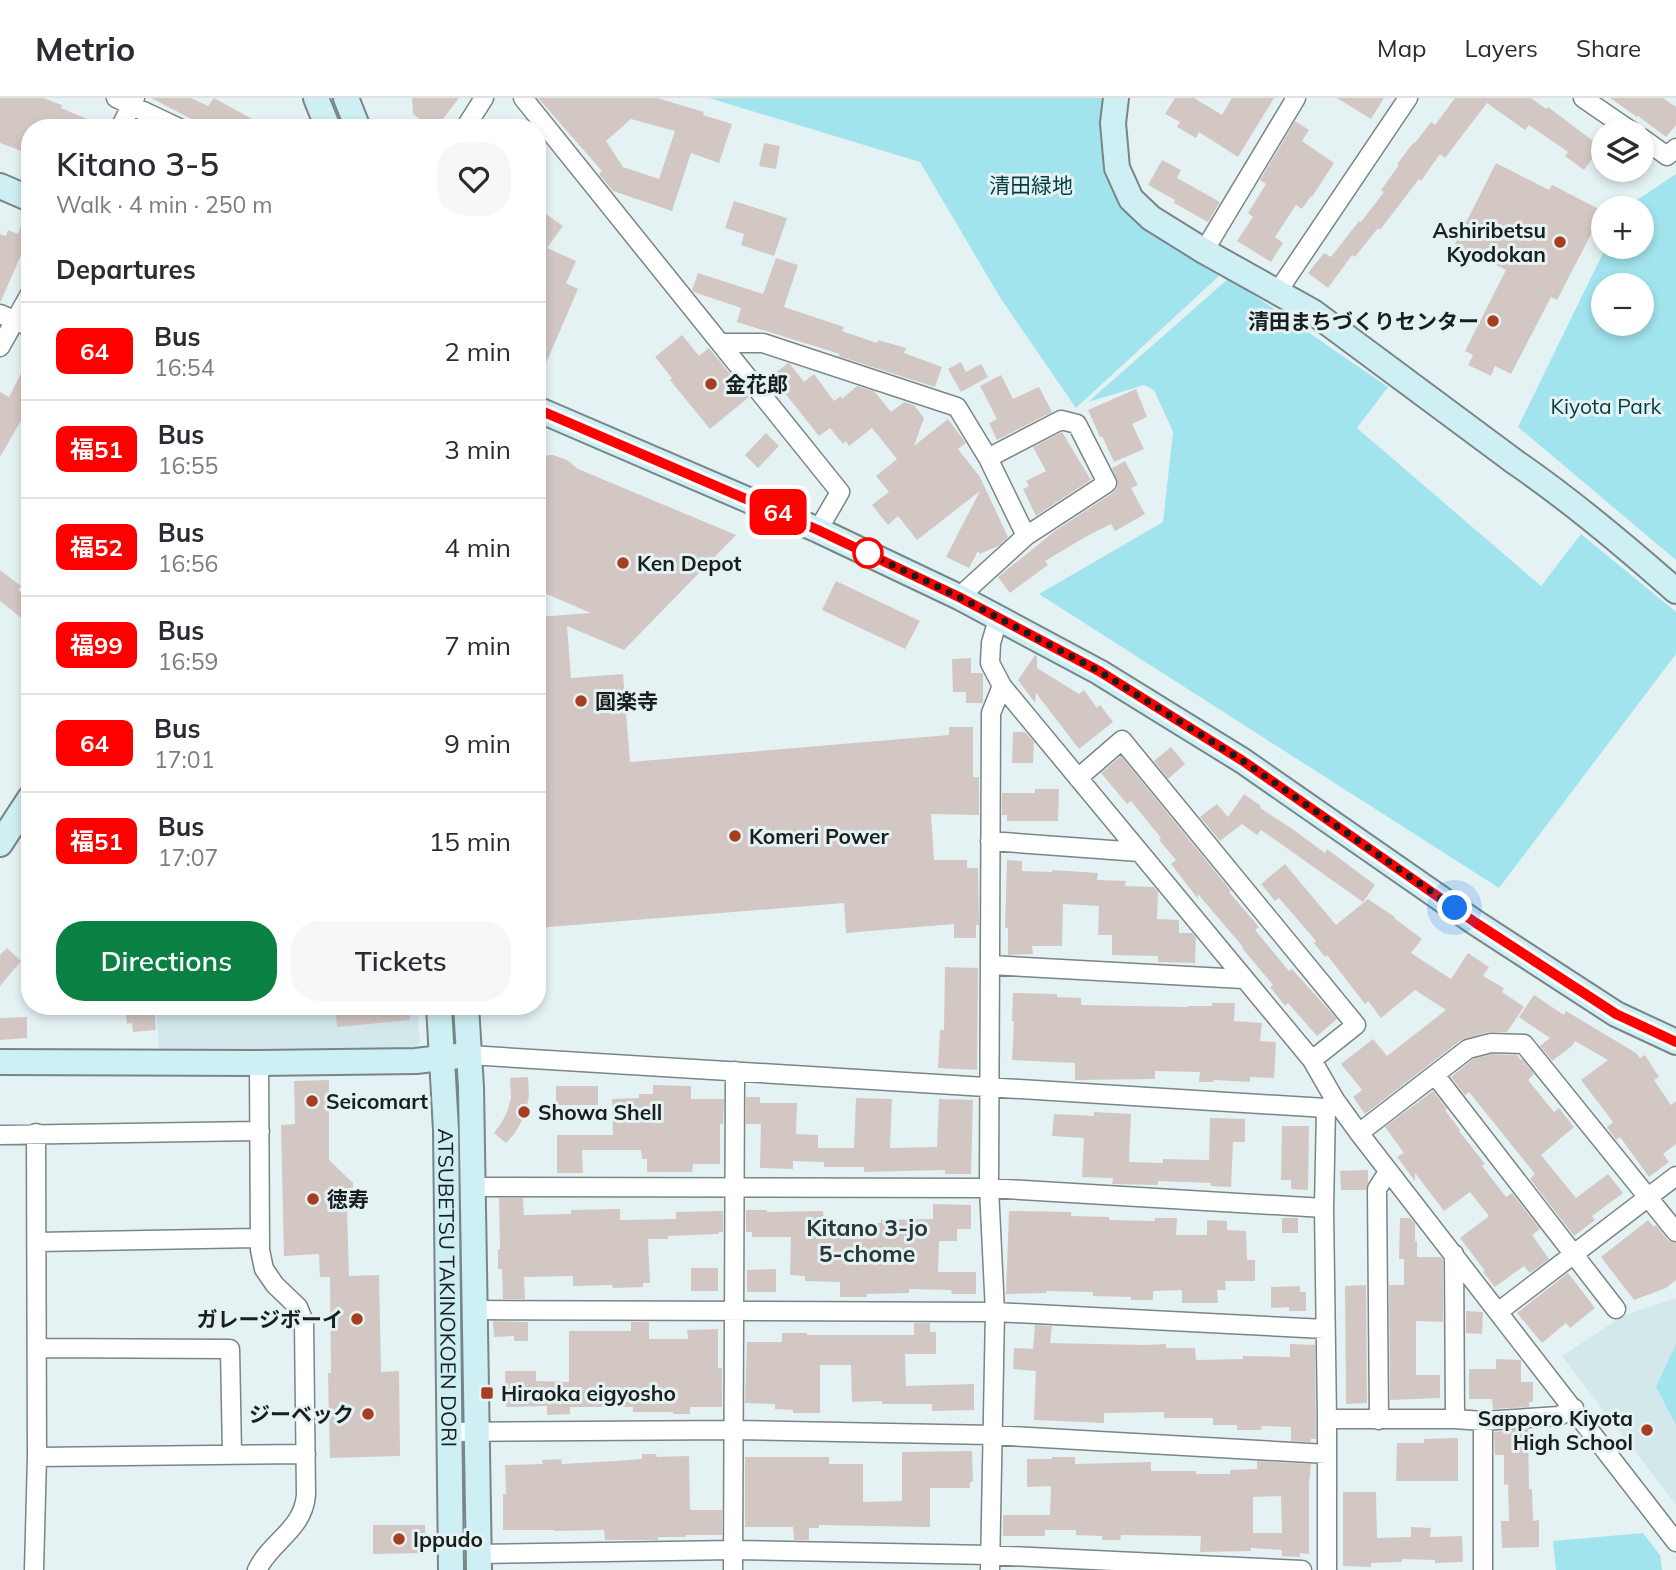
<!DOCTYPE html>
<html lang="en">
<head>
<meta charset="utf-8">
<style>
  :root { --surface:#fff; --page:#f7f7f7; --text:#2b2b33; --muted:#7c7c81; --line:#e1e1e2; --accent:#0b8043 }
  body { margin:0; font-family:Mulish,"Noto Sans JP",sans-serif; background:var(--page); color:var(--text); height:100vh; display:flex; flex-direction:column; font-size:26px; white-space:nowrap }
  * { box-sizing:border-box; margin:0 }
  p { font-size:23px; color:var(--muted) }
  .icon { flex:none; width:38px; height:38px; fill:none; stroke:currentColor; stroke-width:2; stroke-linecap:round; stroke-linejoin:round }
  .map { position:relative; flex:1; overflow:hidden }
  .details { position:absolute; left:21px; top:21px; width:525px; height:896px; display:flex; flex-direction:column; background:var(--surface); border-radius:28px; box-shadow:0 4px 10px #0003 }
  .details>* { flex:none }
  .badge { padding:0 14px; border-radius:10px; font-size:24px; line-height:46px }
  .buttons { position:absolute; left:1591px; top:21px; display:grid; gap:14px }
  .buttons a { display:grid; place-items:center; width:63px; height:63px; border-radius:50%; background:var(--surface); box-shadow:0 4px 10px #0003; font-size:35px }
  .you { position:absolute; width:35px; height:35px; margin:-18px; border:5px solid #fff; border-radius:50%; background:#1a73e8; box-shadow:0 0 0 10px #1a73e833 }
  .map>.badge { position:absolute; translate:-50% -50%; box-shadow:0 0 0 4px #fff }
  h2 { padding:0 35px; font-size:26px; line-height:63px }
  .round { display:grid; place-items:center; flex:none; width:74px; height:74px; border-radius:28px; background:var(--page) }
  .summary { display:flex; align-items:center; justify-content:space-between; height:119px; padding:0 35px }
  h1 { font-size:33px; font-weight:600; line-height:52px }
  .action { display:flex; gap:14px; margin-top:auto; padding:14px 35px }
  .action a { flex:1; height:80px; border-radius:28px; background:var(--accent); color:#fff; font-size:28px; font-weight:600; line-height:80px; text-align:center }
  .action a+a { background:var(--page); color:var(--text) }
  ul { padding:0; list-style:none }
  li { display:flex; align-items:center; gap:21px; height:98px; padding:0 35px; border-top:2px solid var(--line) }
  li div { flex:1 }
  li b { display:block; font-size:26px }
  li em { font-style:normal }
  li .badge { min-width:77px; font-weight:700; text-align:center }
  header { display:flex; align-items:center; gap:42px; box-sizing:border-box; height:98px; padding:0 35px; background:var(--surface); border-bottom:2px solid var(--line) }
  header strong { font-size:33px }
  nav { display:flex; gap:38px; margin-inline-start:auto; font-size:24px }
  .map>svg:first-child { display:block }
  .built { fill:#d2e8eb }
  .green { fill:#a2e4ed; fill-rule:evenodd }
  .building { fill:#d3c7c4; fill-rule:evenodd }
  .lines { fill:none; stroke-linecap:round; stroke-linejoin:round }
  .street-casing { stroke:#798586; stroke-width:21 }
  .secondary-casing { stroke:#798586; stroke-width:28 }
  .street { stroke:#fff; stroke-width:18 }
  .secondary { stroke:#ceeff3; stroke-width:24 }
  .line-casing { stroke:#fff; stroke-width:16 }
  .line { stroke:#f00; stroke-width:10 }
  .walk { stroke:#191e1e; stroke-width:7; stroke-dasharray:0 12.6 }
  .poi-dot { fill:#a63e1f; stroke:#e5f2f4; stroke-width:2.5 }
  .stop-dot { fill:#fff; stroke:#f00; stroke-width:3.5 }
  .labels { text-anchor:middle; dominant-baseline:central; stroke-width:6; stroke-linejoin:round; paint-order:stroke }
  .park-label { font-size:21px; fill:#033c43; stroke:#e5f2f4 }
  .poi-label { font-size:21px; font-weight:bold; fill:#191e1e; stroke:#e5f2f4; text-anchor:start }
  .street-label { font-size:21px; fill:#191e1e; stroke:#e5f2f4 }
  .neighbourhood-label { font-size:23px; font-weight:bold; fill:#2d3739; stroke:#e5f2f4 }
</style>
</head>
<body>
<header>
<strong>Metrio</strong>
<nav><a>Map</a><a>Layers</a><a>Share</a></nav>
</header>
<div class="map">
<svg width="1676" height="1472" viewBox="0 0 1676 1472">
  <rect width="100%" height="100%" fill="#e5f2f4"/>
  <!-- built -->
  <path class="built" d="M156 908H417L420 945 414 951H159Z
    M1676 1200V1407L1562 1258 1623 1218Z"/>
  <!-- green -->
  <path class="green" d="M709 0H1106L1101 38 1135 124 1186 153 1219 178 1076 310 1001 201 920 64Z
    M1676 76V462L1518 329 1606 149H1642V110H1625ZM1603 187H1642V226H1603Z
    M1229 180 1388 289 1357 330 1541 488 1581 436 1676 514V556L1499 790 1039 496 1163 424 1173 334 1154 292 1144 287 1088 304Z
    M1676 1246V1327L1656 1289Z
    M1643 1435 1660 1457 1662 1472H1556L1553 1443Z"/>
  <!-- building -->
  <path class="building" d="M0 0H43L62 7 61 10 109 30H30V56L0 45Z
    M151 0H191L208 8 214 0 268 30H209Z
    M412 0H459L436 30H431L413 16Z
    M538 0H657L704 14 703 17 732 26 719 65 691 55 672 113 613 93 599 76 602 73ZM631 21 675 33 659 81 623 69 606 43Z
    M1175 0H1194L1222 17 1232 0H1274L1238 59 1199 34 1196 40 1177 29 1180 24 1165 16Z
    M1337 0H1384L1371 21Z
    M1455 0H1531L1546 11 1548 9 1601 49 1584 72 1565 58 1568 54 1529 27 1525 32 1487 5 1445 60 1440 56 1421 83 1419 81 1380 132 1378 130 1355 159 1352 157 1328 190 1308 175 1324 155 1331 159 1359 123 1361 124 1384 94 1381 92 1399 67 1397 66 1414 44 1415 45 1431 24 1435 27Z
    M1610 0H1663L1676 9V27L1666 39 1638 18 1637 19Z
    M1295 23 1309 32 1302 43 1334 65 1312 99 1311 98 1302 111 1296 107 1275 139 1283 145 1271 164 1237 143 1253 119 1248 115 1266 86 1260 82Z
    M764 45 780 48 776 71 759 68Z
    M1162 62 1181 72 1177 80 1220 104 1208 124 1174 105 1175 102 1148 87Z
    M1496 65 1549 92 1552 87 1603 113 1557 202 1551 199 1511 276 1495 268 1491 278 1468 267 1473 257 1465 253 1506 172 1455 146Z
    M734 103 787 120 774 158 741 147 744 136 725 130Z
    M537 110 563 128 547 150 576 163 566 185 578 191 537 286Z
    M26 115 30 116V160L21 157 0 205V136L6 138 8 132 18 136Z
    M776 160 798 167 784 209 844 229 842 233 877 245 878 242 906 250 904 255 942 269 935 289 838 258 840 256 737 224 741 210 694 194 692 192 698 175 763 196Z
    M682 237 699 258 709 250 749 299 710 331 670 282 672 280 655 259Z
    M30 258V307L0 359V294L9 299Z
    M961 264 966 274 981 266 988 279 961 294 948 271Z
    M788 265 790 266 804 284 814 276 834 303 841 298 842 301 857 288 874 293 891 314 904 304 914 307 924 320 914 348 948 321 966 345 958 351 980 379 1008 439 1000 447 980 456 978 453 969 470 946 459 980 393 917 442 898 418 888 427 872 407 889 394 876 378 897 361 872 330 849 348 846 343 843 346 830 330 819 338 784 294 782 296 769 280Z
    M1001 277 1013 301 1039 289 1052 314 997 342 989 325 997 321 980 288Z
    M1136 291 1147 319 1132 326 1144 351 1114 364 1102 338 1100 339 1088 312Z
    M1062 334 1091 382 1092 381 1036 418 1023 391 1029 388 1026 383 1046 373 1033 349Z
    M766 335 779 348 758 370 745 357Z
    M553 357 567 362 578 371 736 437 624 552 567 528 571 580 623 576 630 664 949 637V629H973V679H979V717L931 716 934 762H967V770H978L979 827H976V840H954V826L846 835 844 805 537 830V519L591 515 537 492V358Z
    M1125 363 1138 387 1131 390 1145 416 1115 433 1111 426 1087 438 1045 463 1048 467 1010 495 998 479 1055 433 1114 394 1117 390 1118 385 1112 370Z
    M0 472 21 488 18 492 30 501V527L0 503Z
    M836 483 920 523 905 551 822 512Z
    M1035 557 1037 558V570L1079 596 1084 592 1097 610 1100 607 1113 624 1079 651 1036 595 1035 605 1018 582Z
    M971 560V575H983V605H966V594H953L952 561Z
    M1013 634H1025L1034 644 1033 665H1012Z
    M1171 649 1185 666 1168 681 1154 663Z
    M1121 658 1231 793 1229 794 1259 829 1255 832 1289 873 1292 871 1337 921 1317 938 1288 905 1285 908 1270 889 1273 887 1242 850 1243 849 1198 796V801L1171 766 1176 762 1159 742 1161 740 1131 703 1127 706 1101 675Z
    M1035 691H1059L1058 723H1007V717H1002V695H1035Z
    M1244 696 1261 708 1260 710 1291 730 1325 755 1327 751 1375 787 1363 804 1261 732 1257 737 1242 726 1220 743 1200 719 1217 706 1228 719Z
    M1007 762 1022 763V773L1052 774V772L1098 775 1097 782 1126 783 1125 788 1154 789 1158 794 1157 821 1179 822V835H1192L1196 840 1195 865 1158 864V858L1112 857V837H1098L1099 808 1063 806 1062 848H1032L1033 856 1008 857V830H1005Z
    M1285 766 1336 827 1368 801 1395 819 1394 820 1422 841 1411 855 1451 881 1468 855 1489 869 1483 878 1504 890 1502 894 1524 909 1507 934H1488L1461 942 1365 1016 1353 999 1362 992 1341 966 1373 941 1387 958 1446 912 1415 892 1381 920 1368 903 1365 906 1327 857 1325 859 1314 845 1316 843 1279 800 1275 803 1261 786Z
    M7 850 21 863 0 888V857Z
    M945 869 978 870 977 972 938 970 940 932H944Z
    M1013 895 1057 896V899L1081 900V907L1188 909V908H1212V905H1235L1234 923 1262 925 1260 943 1276 944 1274 980 1250 979V984L1214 982 1213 984H1199L1200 974 1155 973V981L1075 982V965L1012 962 1014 923H1012Z
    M1534 897 1564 917 1566 913 1636 955 1640 960 1645 957 1659 979 1654 982 1671 1007 1676 1003V1046L1663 1056 1669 1064 1649 1079 1620 1039 1616 1042 1607 1029 1613 1024 1581 982 1608 962 1575 943 1572 948 1552 963 1540 948 1550 940 1519 919Z
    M125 908H154L156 932 133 934 132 925 127 926Z
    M335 908H409L410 922 337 929Z
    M27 919V940L0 942V920Z
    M1492 956 1517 957 1521 962 1522 961 1534 976 1528 982 1554 1014 1559 1010 1574 1029 1541 1057 1576 1100 1608 1076 1623 1095 1592 1118 1595 1122 1574 1138 1530 1081 1535 1076 1469 994 1465 997 1451 979 1473 961Z
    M528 979 529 998 525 1017 515 1035 506 1045 494 1035 502 1024 507 1014 511 1000 510 980Z
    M329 982V1062L353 1085V1111L347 1110 349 1178 379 1177 381 1274 399 1273 400 1358 330 1360 328 1275H331L330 1179H320L319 1156 284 1158 281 1027 295 1026 294 983Z
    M653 987 691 988V1001H724L723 1026H720V1066H693L692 1074H647V1061H642L641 1052H582L583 1075H557V1037H613L612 1001 639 1000V996H653Z
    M556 988H598V1007H556Z
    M1433 993 1447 1011 1445 1012 1460 1032 1459 1033 1485 1066 1482 1068 1506 1099 1512 1095 1540 1131 1532 1137 1549 1161 1530 1175 1524 1168 1495 1189 1483 1174 1485 1173 1460 1140 1489 1118 1470 1094 1444 1113 1415 1075V1083L1397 1059 1404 1055 1385 1029Z
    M746 999H760V1005H797L796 1036 818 1037V1050H854L856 1000 892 1001 890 1050 937 1049 939 1001 973 1002 971 1076H945V1072L864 1074V1069H824V1064L793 1063V1071L760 1070 761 1026H746Z
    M1094 1014 1131 1016 1129 1064 1163 1065V1061L1209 1062 1210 1020 1245 1021V1044H1233L1231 1089 1211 1088V1085L1158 1083V1087L1112 1086 1113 1080 1082 1079 1084 1040 1052 1038 1054 1016 1094 1018Z
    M1282 1028H1309L1308 1092 1291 1091V1082H1281Z
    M1368 1072V1084L1366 1092H1341L1340 1073Z
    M499 1100H523L524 1117 571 1116V1112L620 1111V1122L676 1121V1114L723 1113V1134H719V1136L668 1138V1141H648L650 1185H643V1189L613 1190 612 1187 573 1188V1178L524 1179 525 1201H503L502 1171H498V1151H500Z
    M933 1106 971 1107V1131H957V1143H939L938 1174H976V1196H952L951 1192 909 1191V1195L867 1196V1199H840V1184L805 1183V1178L790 1177 791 1139H752V1134H746V1112H767V1114L823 1113 824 1125H881V1122L933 1121Z
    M1009 1113 1071 1114V1118L1109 1119V1122L1155 1123V1120H1177L1176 1137H1207V1122L1227 1123V1132L1246 1133 1247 1162H1255V1183H1225L1226 1192H1217L1218 1205H1182V1192L1153 1193V1202H1131V1199L1093 1198V1194L1046 1193 1047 1195 1006 1196Z
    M1282 1120H1298V1135H1282Z
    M1400 1120H1410L1415 1125V1143H1417V1159H1441L1443 1162V1224L1416 1223V1277H1440V1300L1390 1302 1389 1187H1404V1161H1399Z
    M1648 1122 1654 1129 1656 1127 1668 1142 1676 1145V1182L1666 1190 1634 1202 1601 1159Z
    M691 1170H718V1193H691Z
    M776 1171V1194H747V1172Z
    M1568 1175 1595 1210 1570 1230 1566 1225 1542 1245 1517 1215Z
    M1366 1187 1367 1305 1346 1306 1345 1188Z
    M1300 1188V1194H1306V1213H1289V1209L1271 1210V1189Z
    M1466 1213 1483 1214 1482 1236 1466 1235Z
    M493 1223 528 1224V1243H514V1238L494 1239Z
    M631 1224H649V1241H688L687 1232 718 1231V1270H722V1309H690V1316H673V1314H633V1309H570V1316L547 1317V1308L506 1309 505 1273H536V1283L569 1284V1233H631Z
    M914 1225H930V1234H936V1256H905L906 1288 974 1286V1312L932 1313V1306H882V1303L852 1304 851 1267H820V1315H793V1312L775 1311V1306L745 1305 747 1244H782V1235H807V1237H914Z
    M1035 1227 1052 1228 1050 1245 1145 1247 1166 1246V1250H1195L1196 1262 1243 1261V1258L1290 1259V1246L1315 1247 1316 1341H1311V1344L1291 1343V1329L1262 1328 1261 1332H1237V1327H1213V1320H1164V1314L1104 1315V1325L1034 1322 1036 1273 1013 1271 1014 1250 1033 1251Z
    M1496 1261 1521 1262V1284H1533V1304H1529V1309L1493 1311 1492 1301H1469V1271H1496Z
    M1528 1331 1529 1391H1532L1533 1423 1539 1422V1449L1502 1450 1501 1423H1509L1508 1386 1504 1387V1357H1495L1494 1334Z
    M1458 1340V1383H1396L1397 1345H1424V1341Z
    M972 1353 973 1384H970V1390H930V1429L819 1427V1430H809V1442H794L793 1429H745V1359H829V1366H863V1404L902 1403V1354Z
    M642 1356H656L657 1359 689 1358 690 1412H722V1437H686V1439H658V1442H605L604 1432 554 1433V1432H503V1396H506L505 1367 543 1366 542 1362 561 1361 562 1366 616 1363 642 1361Z
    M1052 1359H1075V1366L1151 1364V1373H1196V1376H1230V1372L1257 1371V1363L1311 1366 1309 1386V1456L1300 1455V1459L1282 1458V1452L1251 1450V1453L1200 1454 1201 1438 1121 1437 1120 1442H1102V1438L1076 1437V1432H1045V1438H1003V1417H1050L1051 1388 1027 1389V1361H1052ZM1281 1398 1282 1435H1253V1399Z
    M1343 1394H1376L1377 1440 1411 1439V1429L1431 1430 1430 1439 1462 1438 1463 1464 1435 1465V1462L1402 1461V1464L1371 1465V1469L1343 1468Z
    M373 1427H425V1455L373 1456Z"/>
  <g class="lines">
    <!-- street casing -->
    <g class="street-casing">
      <path id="street" d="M116 0 179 30
        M523 0 840 394 818 432
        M1583 0 1631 33
        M120 30 135 0
        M465 30 484 0
        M1642 40 1667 58 1676 50
        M1204 153 1296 0
        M1278 193 1408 0
        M0 216 30 229
        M721 245H763L957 309 988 360 1026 438 959 499
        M0 249 30 196
        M988 360 1061 322 1077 326 1107 385 1026 438
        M998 521 991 545 990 565 1002 588 1312 962 1335 1002 1359 1035 1676 1444
        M1078 680 1122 642 1356 927 1312 962
        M990 743 1139 754
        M990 867 1243 881
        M469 957 1326 1010
        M1435 977 1616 1211
        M1359 1035 1468 951 1491 945 1524 946 1676 1134
        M0 1037 260 1033
        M473 1089 989 1090 1324 1110
        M37 1144 260 1140
        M1454 1156 1455 1321
        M474 1212 995 1214 1325 1231
        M1498 1214 1676 1078
        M37 1250 230 1251 232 1357
        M1327 1321H1455L1483 1323 1559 1318 1574 1310
        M1379 1322 1377 1091 1388 1074
        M449 1334 734 1332 992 1337 1327 1356
        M37 1359 306 1356
        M479 1456 734 1452 989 1457 1302 1472
        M34 1472 37 1359 36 1035
        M257 1472C271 1443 303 1432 306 1397L304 1224 298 1209 275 1187 264 1171 260 1152 259 965
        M733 1472 735 973
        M990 1472 995 1214 989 1090 991 615 1002 588
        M1327 1472V1321L1324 1110 1326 1010 1334 1003
        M1483 1472V1323"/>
    </g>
    <!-- secondary casing -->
    <g class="secondary-casing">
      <g id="secondary">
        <path d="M316 0 328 30"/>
        <path d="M346 0 358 30"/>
        <path d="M1116 0 1113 25 1117 70 1131 101 1151 120 1204 153 1313 214 1515 364C1572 403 1624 447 1676 493"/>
        <path d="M0 88 30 101"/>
        <path d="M537 311 818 432 959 499 1099 574 1243 663 1476 825 1616 916 1676 944"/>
        <path d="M0 746 30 700"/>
        <path id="s1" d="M439 908 446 1032 451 1472"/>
        <path d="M466 908 471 989 479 1472"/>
        <path d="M0 964 259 965 416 963 458 958"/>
      </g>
    </g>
    <!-- street -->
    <use href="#street" class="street"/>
    <!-- secondary -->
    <use href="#secondary" class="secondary"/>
  </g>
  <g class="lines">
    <!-- line casing -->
    <g class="line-casing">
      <path id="line" d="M537 311 818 432 959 499 1099 573 1243 663 1476 825 1616 916 1676 944"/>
    </g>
    <!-- line -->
    <use href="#line" class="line"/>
    <!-- walk -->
    <path class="walk" d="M868 455 863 453 959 499 1099 573 1243 663 1455 810"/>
  </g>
  <!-- markers -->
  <g class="poi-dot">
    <circle cx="1560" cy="144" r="7"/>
    <circle cx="1493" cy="223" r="7"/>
    <circle cx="711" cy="286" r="7"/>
    <circle cx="623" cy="465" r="7"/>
    <circle cx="581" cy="603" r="7"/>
    <circle cx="735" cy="738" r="7"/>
    <circle cx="312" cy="1003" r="7"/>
    <circle cx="524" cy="1014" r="7"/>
    <circle cx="313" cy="1101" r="7"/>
    <circle cx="357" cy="1221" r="7"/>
    <rect x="480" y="1288" width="14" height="14" rx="3.5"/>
    <circle cx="368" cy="1316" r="7"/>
    <circle cx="1647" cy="1332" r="7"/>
    <circle cx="399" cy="1441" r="7"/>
  </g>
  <circle class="stop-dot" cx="868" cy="455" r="14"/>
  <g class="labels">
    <!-- park labels -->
    <g class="park-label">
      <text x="1031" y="87">清田緑地</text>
      <text x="1606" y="308">Kiyota Park</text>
    </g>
    <!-- poi labels -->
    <g class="poi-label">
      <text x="1546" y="132" text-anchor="end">Ashiribetsu<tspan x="1546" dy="24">Kyodokan</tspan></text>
      <text x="1479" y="223" text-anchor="end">清田まちづくりセンター</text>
      <text x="725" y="286">金花郎</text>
      <text x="637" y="465">Ken Depot</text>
      <text x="595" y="603">圓楽寺</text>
      <text x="749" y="738">Komeri Power</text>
      <text x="326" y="1003">Seicomart</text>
      <text x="538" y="1014">Showa Shell</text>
      <text x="327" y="1101">徳寿</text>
      <text x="343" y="1221" text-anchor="end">ガレージボーイ</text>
      <text x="501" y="1295">Hiraoka eigyosho</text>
      <text x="354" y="1316" text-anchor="end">ジーベック</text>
      <text x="1633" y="1320" text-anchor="end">Sapporo Kiyota<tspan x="1633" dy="24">High School</tspan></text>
      <text x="413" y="1441">Ippudo</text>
    </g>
    <!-- street labels -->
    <g class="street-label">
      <text stroke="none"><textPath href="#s1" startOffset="282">ATSUBETSU TAKINOKOEN DORI</textPath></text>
    </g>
    <!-- neighbourhood labels -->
    <g class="neighbourhood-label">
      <text x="867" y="1129">Kitano 3-jo<tspan x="867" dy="26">5-chome</tspan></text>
    </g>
  </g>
</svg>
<div class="buttons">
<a><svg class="icon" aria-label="layers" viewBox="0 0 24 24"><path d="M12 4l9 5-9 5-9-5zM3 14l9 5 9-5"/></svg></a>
<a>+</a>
<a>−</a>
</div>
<div class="you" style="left:1455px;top:810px"></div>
<b class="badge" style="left:778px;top:414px;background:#f00;color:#fff">64</b>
<section class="details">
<div class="summary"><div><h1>Kitano 3-5</h1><p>Walk · 4 min · 250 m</p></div><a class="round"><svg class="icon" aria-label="heart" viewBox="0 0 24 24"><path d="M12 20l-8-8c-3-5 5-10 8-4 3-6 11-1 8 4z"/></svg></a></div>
<h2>Departures</h2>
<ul>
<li><span class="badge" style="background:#f00;color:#fff">64</span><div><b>Bus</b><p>16:54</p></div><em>2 min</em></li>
<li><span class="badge" style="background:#f00;color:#fff">福51</span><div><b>Bus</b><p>16:55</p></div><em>3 min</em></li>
<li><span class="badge" style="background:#f00;color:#fff">福52</span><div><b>Bus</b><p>16:56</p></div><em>4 min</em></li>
<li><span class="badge" style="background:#f00;color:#fff">福99</span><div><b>Bus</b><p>16:59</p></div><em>7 min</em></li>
<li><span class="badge" style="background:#f00;color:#fff">64</span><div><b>Bus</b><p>17:01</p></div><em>9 min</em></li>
<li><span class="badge" style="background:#f00;color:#fff">福51</span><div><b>Bus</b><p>17:07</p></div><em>15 min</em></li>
</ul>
<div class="action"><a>Directions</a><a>Tickets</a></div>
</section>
</div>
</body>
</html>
